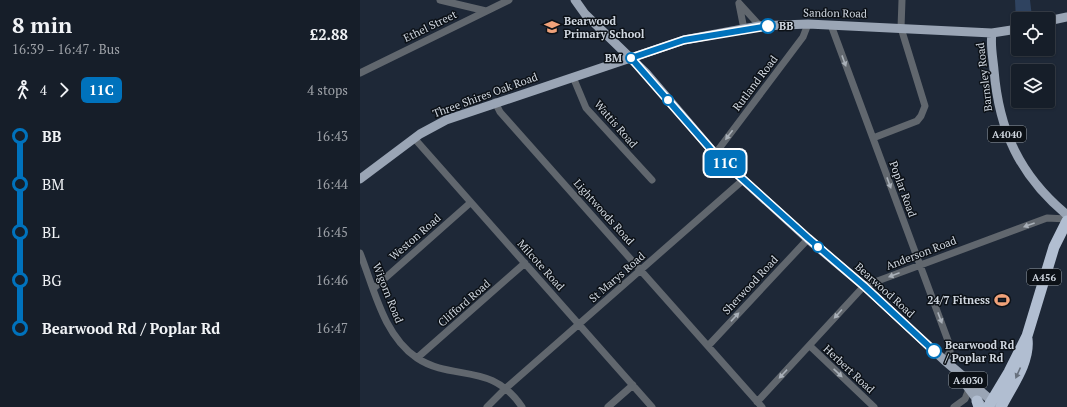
<!DOCTYPE html>
<html lang="en">
<head>
<meta charset="utf-8">
<style>
  :root { --surface:#161e29; --page:#1f2731; --text:#f1f3f6; --muted:#9ea2a8; --line:#353c46 }
  body { margin:0; font-family:"PT Serif",serif; background:var(--page); color:var(--text); height:100vh; display:flex; flex-direction:column; font-size:15px; white-space:nowrap }
  * { box-sizing:border-box; margin:0 }
  p { font-size:13px; color:var(--muted) }
  .icon { flex:none; width:22px; height:22px; fill:none; stroke:currentColor; stroke-width:2; stroke-linecap:round; stroke-linejoin:round }
  .map { position:relative; flex:1; overflow:hidden }
  .drawer { display:flex; flex-direction:column; background:var(--surface); width:360px }
  .drawer>* { flex:none }
  .badge { padding:0 8px; border-radius:6px; font-size:14px; line-height:26px }
  .controls { position:absolute; left:651px; top:12px; display:grid; gap:8px }
  .controls a { display:grid; place-items:center; width:44px; height:44px; border-radius:4px; background:var(--surface); box-shadow:0 1px 3px #0004,0 0 0 1px var(--line); font-size:20px }
  .map>.badge { position:absolute; translate:-50% -50%; box-shadow:0 0 0 2px #fff }
  .legs { display:flex; align-items:center; gap:6px; height:44px; padding:0 12px; font-size:13px }
  .legs p { margin-inline-start:auto }
  .summary { display:flex; align-items:center; justify-content:space-between; height:68px; padding:0 12px }
  h1 { font-size:22px; font-weight:800; line-height:30px }
  ul { padding:0 12px; list-style:none }
  li { display:flex; align-items:center; gap:14px; height:48px; font-size:15px }
  li i { display:grid; place-items:center; width:6px; height:100%; margin:0 5px; background:currentColor }
  li i::after { content:''; width:10px; height:10px; margin:-5px; border:3px solid; border-radius:50%; background:var(--surface) }
  li p { margin-inline-start:auto }
  li:first-child i { background:linear-gradient(#0000 50%,currentColor 0) }
  li:last-child i { background:linear-gradient(currentColor 50%,#0000 0) }
  main { display:flex; flex:1; min-height:0 }
  .map>svg:first-child { display:block }
  .green { fill:#2f4360 }
  .lines { fill:none; stroke-linecap:round; stroke-linejoin:round }
  .minor { stroke:#61676e; stroke-width:7 }
  .major { stroke:#9aa5b5; stroke-width:9 }
  .highway { stroke:#b1bed1; stroke-width:11 }
  .oneway { fill:#a9b0b8 }
  .oneway2 { fill:#67707d }
  .line-1-casing { stroke:#fff; stroke-width:9 }
  .line-1 { stroke:#0072bc; stroke-width:6 }
  .stop-1-dot { fill:#fff; stroke:#0072bc; stroke-width:2 }
  .labels { text-anchor:middle; dominant-baseline:central; stroke-width:3; stroke-linejoin:round; paint-order:stroke }
  .shield { fill:#0c1117; stroke:#959ca4; stroke-width:1 }
  .shield-label { font-size:10px; font-weight:bold; fill:#d0d7e0 }
  .street-label { font-size:11px; fill:#d0d7e0; stroke:#0c1117 }
  .poi-label { font-size:11px; font-weight:bold; fill:#d0d7e0; stroke:#0c1117; text-anchor:start }
  .stop-label { font-size:11px; font-weight:bold; fill:#d0d7e0; stroke:#0c1117; text-anchor:start }
</style>
</head>
<body>
<main>
<section class="drawer">
<div class="summary"><div><h1>8 min</h1><p>16:39 – 16:47 · Bus</p></div><b>£2.88</b></div>
<div class="legs"><svg class="icon" aria-label="walk" viewBox="0 0 24 24"><circle cx="13" cy="4" r="2"/><path d="M13 8l-2 6 4 7M11 14l-3 7M7 12l3-4h3l4 4"/></svg>4<svg class="icon" aria-label="forward" viewBox="0 0 24 24"><path d="M9 5l7 7-7 7"/></svg><b class="badge" style="background:#0072bc;color:#fff">11C</b><p>4 stops</p></div>
<ul>
<li><i style="color:#0072bc"></i><b>BB</b><p>16:43</p></li>
<li><i style="color:#0072bc"></i><span>BM</span><p>16:44</p></li>
<li><i style="color:#0072bc"></i><span>BL</span><p>16:45</p></li>
<li><i style="color:#0072bc"></i><span>BG</span><p>16:46</p></li>
<li><i style="color:#0072bc"></i><b>Bearwood Rd / Poplar Rd</b><p>16:47</p></li>
</ul>
</section>
<div class="map">
<svg width="707" height="407" viewBox="0 0 707 407">
  <rect width="100%" height="100%" fill="#1e2837"/>
  <!-- green -->
  <path class="green" d="M655 0H670L672 17 658 19 656 21Z"/>
  <g class="lines">
    <!-- minor -->
    <path class="minor" d="M80 0 126 11
      M379 3 400 26
      M379 4 384 29
      M471 25 590 346V352L584 360
      M0 73 149 0
      M213 77 226 108 292 180
      M135 102 140 112 402 407
      M54 138 292 407
      M513 138 557 121 561 116 565 106 541 28 542 0
      M355 154 443 37 448 24
      M0 253C14 288 23 335 57 358 93 382 131 361 162 407
      M14 288 110 203
      M348 346 448 239
      M450 346 514 407
      M57 358 165 263
      M397 402 504 286 687 218 707 219
      M127 407 145 389 383 180
      M248 407 273 385
      M594 407 605 399 609 389"/>
    <!-- major -->
    <path class="major" d="M215 0 225 14 286 73 355 154 448 239 504 286 584 360 639 407
      M688 21 707 17
      M632 33C630 45 633 58 634 70 639 131 660 176 707 215
      M0 179 60 134 86 120 324 40 399 26 448 24 632 33 658 29
      M604 382 621 405"/>
    <!-- highway -->
    <path class="highway" d="M617 401 619 407
      M628 407 649 372 667 336 694 247 707 221
      M641 407C651 387 670 362 667 339"/>
  </g>
  <!-- one-way arrows -->
  <defs><path id="oneway-solid" d="M-6-.8H1V-3.2L6.5 0L1 3.2V.8H-6Z"/></defs>
  <g class="oneway">
    <use href="#oneway-solid" transform="translate(484 61) rotate(70)"/>
    <use href="#oneway-solid" transform="translate(369 135) rotate(127)"/>
    <use href="#oneway-solid" transform="translate(529 183) rotate(70)"/>
    <use href="#oneway-solid" transform="translate(669 225) rotate(160)"/>
    <use href="#oneway-solid" transform="translate(534 275) rotate(159)"/>
    <use href="#oneway-solid" transform="translate(478 314) rotate(132)"/>
    <use href="#oneway-solid" transform="translate(375 317) rotate(-47)"/>
    <use href="#oneway-solid" transform="translate(580 318) rotate(69)"/>
    <use href="#oneway-solid" transform="translate(478 373) rotate(43)"/>
    <use href="#oneway-solid" transform="translate(423 374) rotate(133)"/>
  </g>
  <use class="oneway2" href="#oneway-solid" transform="translate(658 373) rotate(114)"/>
  <g class="lines">
    <!-- line-1 casing -->
    <g class="line-1-casing">
      <path id="line-1" d="M408 26 324 40 271 58 355 154 448 238 504 286 574 351"/>
    </g>
    <!-- line-1 -->
    <use href="#line-1" class="line-1"/>
  </g>
  <!-- icons -->
  <defs>
    <g id="school-bare" transform="scale(1.2)"><path d="M0-5L7-2L0 1L-7-2ZM-4 1L0 2.5L4 1V4Q0 6-4 4Z" fill="#f0a27a" stroke="#0c1117" stroke-width="2.5" paint-order="stroke"/></g>
    <g id="stadium-bare" transform="scale(1.2)"><path d="M0-5a6.5 5 0 1 0 0 10a6.5 5 0 1 0 0-10ZM-3.5-1.8h7v3.6h-7Z" fill="#f0a27a" stroke="#0c1117" stroke-width="2.5" paint-order="stroke"/></g>
  </defs>
  <g fill-rule="evenodd">
    <use href="#school-bare" x="192" y="27"/>
    <use href="#stadium-bare" x="642" y="300"/>
  </g>
  <!-- markers -->
  <g class="stop-1-dot">
    <circle cx="408" cy="26" r="7"/>
    <circle cx="271" cy="58" r="5"/>
    <circle cx="308" cy="100" r="5"/>
    <circle cx="458" cy="247" r="5"/>
    <circle cx="574" cy="351" r="7"/>
  </g>
  <g class="labels">
    <!-- shield labels -->
    <g class="shield">
      <rect x="628" y="126" width="38" height="16" rx="3"/>
      <rect x="667" y="269" width="34" height="16" rx="3"/>
      <rect x="589" y="372" width="38" height="16" rx="3"/>
    </g>
    <g class="shield-label">
      <text x="647" y="134">A4040</text>
      <text x="684" y="277">A456</text>
      <text x="608" y="380">A4030</text>
    </g>
    <!-- street labels -->
    <g class="street-label">
      <text transform="translate(475 13) rotate(1)">Sandon Road</text>
      <text transform="translate(70 26) rotate(-26)">Ethel Street</text>
      <text transform="translate(624 77) rotate(-97)">Barnsley Road</text>
      <text transform="translate(395 83) rotate(-53)">Rutland Road</text>
      <text transform="translate(125 95) rotate(-20)">Three Shires Oak Road</text>
      <text transform="translate(256 124) rotate(49)">Wattis Road</text>
      <text transform="translate(543 189) rotate(70)">Poplar Road</text>
      <text transform="translate(244 212) rotate(48)">Lightwoods Road</text>
      <text transform="translate(55 237) rotate(-41)">Weston Road</text>
      <text transform="translate(561 253) rotate(-21)">Anderson Road</text>
      <text transform="translate(181 265) rotate(48)">Milcote Road</text>
      <text transform="translate(257 277) rotate(-41)">St Marys Road</text>
      <text transform="translate(390 285) rotate(-47)">Sherwood Road</text>
      <text transform="translate(525 290) rotate(42)">Bearwood Road</text>
      <text transform="translate(28 293) rotate(68)">Wigorn Road</text>
      <text transform="translate(104 303) rotate(-41)">Clifford Road</text>
      <text transform="translate(489 369) rotate(43)">Herbert Road</text>
    </g>
    <!-- poi labels -->
    <g class="poi-label">
      <text x="204" y="21">Bearwood<tspan x="204" dy="13">Primary School</tspan></text>
      <text x="630" y="300" text-anchor="end">24/7 Fitness</text>
    </g>
    <!-- stop labels -->
    <g class="stop-label">
      <text x="419" y="26">BB</text>
      <text x="262" y="58" text-anchor="end">BM</text>
      <text x="585" y="345">Bearwood Rd<tspan x="585" dy="13">/ Poplar Rd</tspan></text>
    </g>
  </g>
</svg>
<div class="controls">
<a><svg class="icon" aria-label="locate" viewBox="0 0 24 24"><circle cx="12" cy="12" r="6"/><path d="M12 2v4M12 18v4M2 12h4M18 12h4"/></svg></a>
<a><svg class="icon" aria-label="layers" viewBox="0 0 24 24"><path d="M12 4l9 5-9 5-9-5zM3 14l9 5 9-5"/></svg></a>
</div>
<b class="badge" style="left:365px;top:163px;background:#0072bc;color:#fff">11C</b>
</div>
</main>
</body>
</html>
